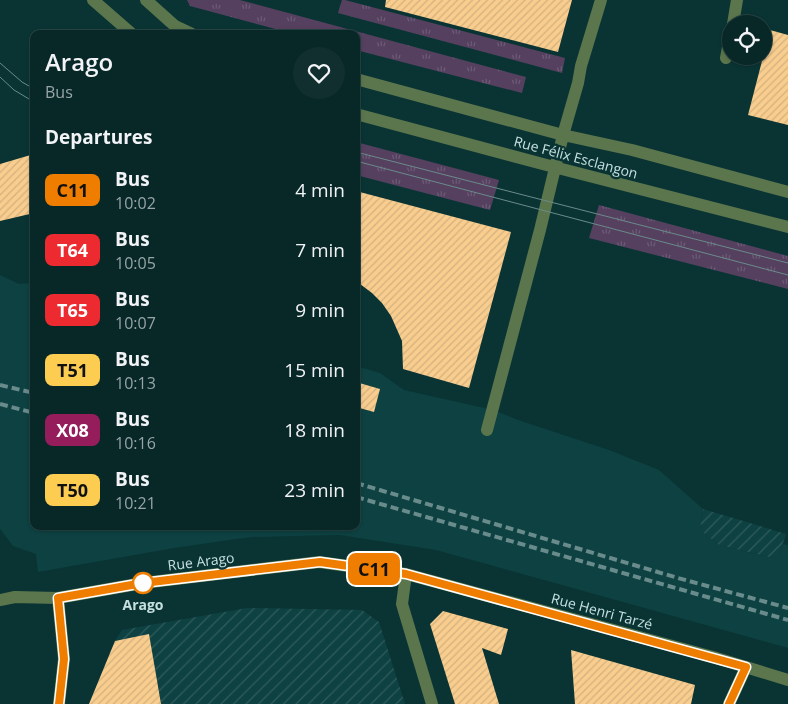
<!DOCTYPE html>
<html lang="en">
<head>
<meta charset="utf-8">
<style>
  :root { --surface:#082727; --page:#112f2f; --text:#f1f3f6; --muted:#98a5a7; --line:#294444 }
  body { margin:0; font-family:"Open Sans",sans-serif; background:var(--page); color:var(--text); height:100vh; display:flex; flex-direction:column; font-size:19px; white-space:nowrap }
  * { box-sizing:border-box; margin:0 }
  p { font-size:16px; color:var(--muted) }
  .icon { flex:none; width:28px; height:28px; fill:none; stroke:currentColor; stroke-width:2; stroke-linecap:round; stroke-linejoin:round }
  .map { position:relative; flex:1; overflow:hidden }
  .sheet { position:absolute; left:30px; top:30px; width:330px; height:500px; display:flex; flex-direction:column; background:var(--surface); border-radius:10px; box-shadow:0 1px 4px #0004,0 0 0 1px var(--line) }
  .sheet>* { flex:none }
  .badge { padding:0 10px; border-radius:8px; font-size:18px; line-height:32px }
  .buttons { position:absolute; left:722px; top:15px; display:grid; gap:10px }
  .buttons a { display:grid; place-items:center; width:50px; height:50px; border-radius:50%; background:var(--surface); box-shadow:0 1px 4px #0004,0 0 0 1px var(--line); font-size:25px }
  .map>.badge { position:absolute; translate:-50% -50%; box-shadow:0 0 0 2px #fff }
  h2 { padding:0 15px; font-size:19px; line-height:45px }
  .round { display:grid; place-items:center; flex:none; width:52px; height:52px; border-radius:26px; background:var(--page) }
  .head { display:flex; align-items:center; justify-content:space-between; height:85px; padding:0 15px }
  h1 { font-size:24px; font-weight:600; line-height:38px }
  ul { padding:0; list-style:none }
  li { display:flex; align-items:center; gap:15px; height:60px; padding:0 15px }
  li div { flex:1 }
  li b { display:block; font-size:19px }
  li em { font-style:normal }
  li .badge { min-width:55px; font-weight:700; text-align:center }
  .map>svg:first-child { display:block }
  .built { fill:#0e4142 }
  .industrial { fill:url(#industrial-furrows) }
  .grass { fill:url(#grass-tufts) }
  .building { fill:url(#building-hatch) }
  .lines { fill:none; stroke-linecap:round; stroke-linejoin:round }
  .minor { stroke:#5b764d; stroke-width:12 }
  .tram { stroke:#6a8b8b; stroke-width:1 }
  .rail { stroke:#6a8b8b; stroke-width:4; stroke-dasharray:8 4; stroke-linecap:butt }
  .line-casing { stroke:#fff; stroke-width:11 }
  .line { stroke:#ee7d00; stroke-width:8 }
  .stop-dot { fill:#fff; stroke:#ee7d00; stroke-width:2.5 }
  .labels { text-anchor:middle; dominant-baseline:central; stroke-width:5; stroke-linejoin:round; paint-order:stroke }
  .street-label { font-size:14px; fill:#c6e0e0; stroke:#0a3434 }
  .stop-label { font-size:14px; font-weight:bold; fill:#c6e0e0; stroke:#0a3434 }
</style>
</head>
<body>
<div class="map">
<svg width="788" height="704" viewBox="0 0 788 704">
  <defs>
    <pattern id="industrial-furrows" width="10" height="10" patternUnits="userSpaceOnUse" patternTransform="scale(1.25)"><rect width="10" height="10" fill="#0e4142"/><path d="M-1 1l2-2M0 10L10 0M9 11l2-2" fill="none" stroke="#305c5d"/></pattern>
    <pattern id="grass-tufts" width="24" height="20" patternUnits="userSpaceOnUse" patternTransform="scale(1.25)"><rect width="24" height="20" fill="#55405f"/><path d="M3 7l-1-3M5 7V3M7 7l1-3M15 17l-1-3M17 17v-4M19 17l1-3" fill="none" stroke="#6c5b76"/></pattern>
    <pattern id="building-hatch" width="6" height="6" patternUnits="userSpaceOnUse" patternTransform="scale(1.25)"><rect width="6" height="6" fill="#f9cd8e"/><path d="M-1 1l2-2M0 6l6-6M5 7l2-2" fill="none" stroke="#d3b17f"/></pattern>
  </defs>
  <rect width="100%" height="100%" fill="#0a3434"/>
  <!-- built -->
  <path class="built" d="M0 275 19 284 34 283V526H356V366L380 373 404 390 493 410 518 420 609 450 659 470 703 509 700 530 719 545 778 559 783 544 788 545V648L436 550 340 535 250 537 174 548 38 572 36 554 13 546 0 529Z"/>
  <!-- industrial -->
  <path class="industrial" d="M703 509 786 534 778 559 719 545 700 530Z
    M247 608 362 610 379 622 405 704H89L115 641 122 630Z"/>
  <!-- grass -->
  <path class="grass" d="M187 0H240L526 77 522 93 356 50V34H294L190 6Z
    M342 0H345L565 58 562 73 338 13Z
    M356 142 499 180 490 210 356 175Z
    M599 205 788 256V289L589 238Z"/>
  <!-- building -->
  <path class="building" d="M386 0H572L558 52 385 7Z
    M770 30 788 35V125L748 115Z
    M34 154V213L0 221V164Z
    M356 191 511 232 469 388 403 369 402 341 391 316 382 303 372 293 356 281Z
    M356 382 380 389 374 412 356 407Z
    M443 611 508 629 501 655 482 648 499 704H455L430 624Z
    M149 634 161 704H89L115 641Z
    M571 650 695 685 691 704H575Z"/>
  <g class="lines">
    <!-- minor -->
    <path class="minor" d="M93 0 132 34
      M146 0 175 26 192 34
      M733 24 737 0
      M726 58 731 30
      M356 79 563 135 632 150 788 192
      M356 114 554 167 788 227
      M487 430 540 230 563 135 578 83 581 66 601 0
      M406 574 402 604 432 704
      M58 598 64 659 59 704
      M0 600 15 597 58 598 143 583 319 562 406 574 713 657 788 680
      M729 704 746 667"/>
    <!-- tram -->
    <path class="tram" d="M0 63 22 82 34 89
      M0 77 14 90 34 102
      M356 152 788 263
      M356 161 788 275"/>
    <!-- rail -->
    <path class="rail" d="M0 385 34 393
      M0 404 34 413
      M356 483 678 578 788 608
      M356 497 788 620"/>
  </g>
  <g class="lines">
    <!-- line casing -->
    <g class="line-casing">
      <path id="line" d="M59 704 64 659 58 598 143 583 320 562 406 574 746 667 729 704"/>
    </g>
    <!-- line -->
    <use href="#line" class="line"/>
  </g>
  <!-- markers -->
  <circle class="stop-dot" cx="143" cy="583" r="10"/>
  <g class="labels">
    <!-- street labels -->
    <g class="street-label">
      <text transform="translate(576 157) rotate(15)">Rue Félix Esclangon</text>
      <text transform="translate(201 561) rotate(-7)">Rue Arago</text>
      <text transform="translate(602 611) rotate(15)">Rue Henri Tarzé</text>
    </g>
    <!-- stop labels -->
    <g class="stop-label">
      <text x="143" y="604">Arago</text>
    </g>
  </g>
</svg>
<div class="buttons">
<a><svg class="icon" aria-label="locate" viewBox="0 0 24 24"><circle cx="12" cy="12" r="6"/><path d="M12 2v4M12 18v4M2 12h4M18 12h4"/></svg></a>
</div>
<b class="badge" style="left:374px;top:569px;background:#ee7d00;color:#111">C11</b>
<section class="sheet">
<div class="head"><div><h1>Arago</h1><p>Bus</p></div><a class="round"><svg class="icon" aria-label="heart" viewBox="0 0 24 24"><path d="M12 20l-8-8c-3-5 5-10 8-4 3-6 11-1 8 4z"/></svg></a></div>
<h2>Departures</h2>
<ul>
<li><span class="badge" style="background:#ee7d00;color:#111">C11</span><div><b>Bus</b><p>10:02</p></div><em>4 min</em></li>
<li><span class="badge" style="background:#ec2a2f;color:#fff">T64</span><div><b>Bus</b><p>10:05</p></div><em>7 min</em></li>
<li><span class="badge" style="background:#ec2a2f;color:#fff">T65</span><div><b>Bus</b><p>10:07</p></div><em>9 min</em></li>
<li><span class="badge" style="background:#fccd51;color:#111">T51</span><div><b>Bus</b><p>10:13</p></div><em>15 min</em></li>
<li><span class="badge" style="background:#951d5c;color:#fff">X08</span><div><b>Bus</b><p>10:16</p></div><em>18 min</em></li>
<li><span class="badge" style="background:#fccd51;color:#111">T50</span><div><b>Bus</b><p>10:21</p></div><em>23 min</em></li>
</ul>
</section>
</div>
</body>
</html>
